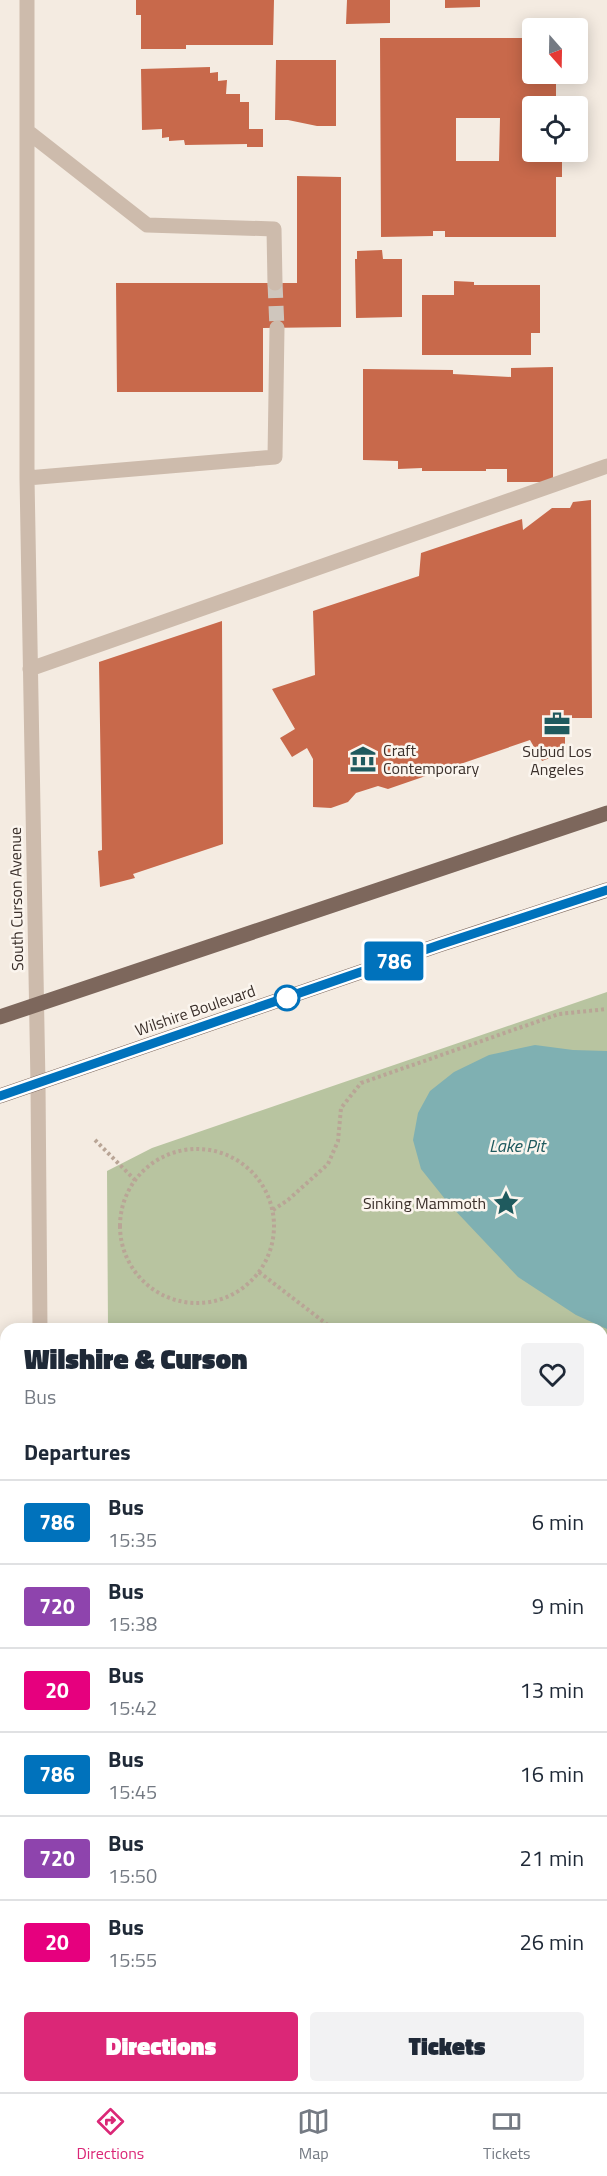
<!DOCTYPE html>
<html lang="en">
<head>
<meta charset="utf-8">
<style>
  :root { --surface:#fff; --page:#f2f2f3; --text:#1f2937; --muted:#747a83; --line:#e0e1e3; --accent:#db2777 }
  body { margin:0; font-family:"Titillium Web",sans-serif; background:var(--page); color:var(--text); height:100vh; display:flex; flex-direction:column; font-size:22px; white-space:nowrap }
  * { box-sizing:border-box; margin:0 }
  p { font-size:20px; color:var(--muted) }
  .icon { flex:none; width:33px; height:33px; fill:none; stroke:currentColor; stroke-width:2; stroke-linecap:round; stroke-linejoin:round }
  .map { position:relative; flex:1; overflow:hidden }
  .details { position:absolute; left:0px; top:1323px; width:608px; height:770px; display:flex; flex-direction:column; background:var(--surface); border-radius:18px 18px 0 0; box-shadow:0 3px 15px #0003 }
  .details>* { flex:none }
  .badge { padding:0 12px; border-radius:4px; font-size:21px; line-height:39px }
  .needle { width:39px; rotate:160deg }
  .fabs { position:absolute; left:522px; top:18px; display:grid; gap:12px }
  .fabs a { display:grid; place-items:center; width:66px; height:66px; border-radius:6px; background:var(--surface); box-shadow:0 3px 15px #0003; font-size:30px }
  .map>.badge { position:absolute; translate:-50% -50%; box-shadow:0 0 0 3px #fff }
  h2 { padding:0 24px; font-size:22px; line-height:54px }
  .round { display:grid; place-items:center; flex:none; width:63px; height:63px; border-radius:6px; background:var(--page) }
  .head { display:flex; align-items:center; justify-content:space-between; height:102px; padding:0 24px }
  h1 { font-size:28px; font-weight:800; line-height:45px }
  .action { display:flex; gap:12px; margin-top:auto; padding:12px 24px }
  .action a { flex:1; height:69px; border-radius:6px; background:var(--accent); color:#fff; font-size:24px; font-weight:800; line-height:69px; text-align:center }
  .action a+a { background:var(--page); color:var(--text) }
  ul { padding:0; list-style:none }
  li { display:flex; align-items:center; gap:18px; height:84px; padding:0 24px; border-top:2px solid var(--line) }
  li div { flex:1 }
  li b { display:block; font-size:22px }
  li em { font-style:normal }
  li .badge { min-width:66px; font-weight:700; text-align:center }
  .tab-bar { display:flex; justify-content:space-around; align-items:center; height:84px; border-top:2px solid var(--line); background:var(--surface); font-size:16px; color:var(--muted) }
  .tab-bar a { display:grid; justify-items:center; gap:3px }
  .tab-bar .on { color:var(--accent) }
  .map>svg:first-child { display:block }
  .green { fill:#b8c4a0 }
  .water { fill:#7fb0b2 }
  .building { fill:#c8694b; fill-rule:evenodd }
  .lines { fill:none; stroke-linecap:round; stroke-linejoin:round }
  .minor-tunnel { stroke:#cfc6bd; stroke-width:15; stroke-dasharray:15 8; stroke-linecap:butt }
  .path { stroke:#b9a596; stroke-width:4; stroke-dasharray:3 3; stroke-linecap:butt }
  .minor { stroke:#cdbbac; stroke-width:15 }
  .major { stroke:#7d675c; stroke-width:15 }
  .line-casing { stroke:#fff; stroke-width:14 }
  .line { stroke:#0072bc; stroke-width:9 }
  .stop-dot { fill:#fff; stroke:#0072bc; stroke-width:3 }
  .labels { text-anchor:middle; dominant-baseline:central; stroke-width:5; stroke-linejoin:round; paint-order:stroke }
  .poi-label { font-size:16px; fill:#3b302b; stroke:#fbf5ee; text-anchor:start }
  .street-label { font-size:16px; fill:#3b302b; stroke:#fbf5ee }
  .water-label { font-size:18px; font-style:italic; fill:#1f5a5e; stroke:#fbf5ee }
</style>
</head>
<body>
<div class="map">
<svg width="607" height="2092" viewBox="0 0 607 2092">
  <rect width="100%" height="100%" fill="#f4ebe1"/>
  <!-- green -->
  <path class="green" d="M607 992V2092H274L272 2087 602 2086V1329H108L107 1171 152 1148Z"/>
  <!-- water -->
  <path class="water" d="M535 1045 573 1050 607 1051V1329L576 1315 518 1277 449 1204 421 1169 413 1140 418 1113 430 1091 454 1072 489 1055Z"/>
  <!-- building -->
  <path class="building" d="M136 0H274L273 45H186V49H141V15H136Z
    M347 0H390V23L346 24Z
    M445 0H480V7L445 8Z
    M380 38H532V74H556V106H532V152H556V156L562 157V177H556V237H445V231H433V236L381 237ZM456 118H500L499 161H456Z
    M276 60H336V126H317L288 120H275Z
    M210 67V73L218 72V81L227 80 226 94H240V102H249V129H263V147H247V144L185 145 184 140 169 141V137L162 138V129L142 130 141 69Z
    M297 176 341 177V327L263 328V392H117L116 283H297Z
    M382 250 383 259H402V317L356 318 355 259H357V251Z
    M454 281 474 282V285H540V333H531V355H422V295H454Z
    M553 367V482H507V469H486V471H422V468L398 469V461L363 460V369L453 370V374L511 377V368Z
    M591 500 592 718H565V752L542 761 530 740 388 789 378 786 356 793 348 802 331 808 313 807V759L307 748 292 757 280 738 295 729 272 689 315 675 313 611 419 576 421 553 522 519 523 530 552 508H570L573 502Z
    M222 621 223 844 133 874 135 878 100 887 98 851 102 850 99 662Z
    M607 1855V1895L602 1897V1857Z
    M6 1915V2086H102L104 2092H0V1917Z
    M607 1985V2014L602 2016V1987Z
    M602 2039 607 2054V2092H581L579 2086H602Z"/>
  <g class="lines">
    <!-- minor-tunnel -->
    <path class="minor-tunnel" d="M275 283 277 328"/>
    <!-- path -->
    <path class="path" d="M95 1140 135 1180
      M120 1226a77 77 0 1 1 154 0a77 77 0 1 1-154 0Z
      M273 1210 288 1200 328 1164 338 1141 341 1108 361 1083 559 1014 607 1009
      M259 1272 333 1329
      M602 1417 607 1420
      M602 1602 607 1599
      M602 1638 607 1654
      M602 1790 607 1806
      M602 1841 605 1840 607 1835
      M563 2086 565 2092"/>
    <!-- minor -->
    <path class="minor" d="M27 0V478L38 1084 40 1329
      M27 131 147 225 274 229 275 283
      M27 478 275 457 277 328
      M30 669 607 466
      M0 1599 6 1607
      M176 2086 178 2092"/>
    <!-- major -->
    <path class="major" d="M0 1017 607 813
      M0 1096 439 945 607 890"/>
  </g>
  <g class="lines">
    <!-- line casing -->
    <g class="line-casing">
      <path id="line" d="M0 1096 439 945 607 890"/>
    </g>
    <!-- line -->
    <use href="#line" class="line"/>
  </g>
  <!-- icons -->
  <defs>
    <g id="office-bare" transform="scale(2.07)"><path d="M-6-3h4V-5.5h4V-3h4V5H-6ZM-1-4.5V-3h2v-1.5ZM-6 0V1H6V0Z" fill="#1f5a5e" stroke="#fbf5ee" stroke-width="2.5" paint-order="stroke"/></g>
    <g id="museum-bare" transform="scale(2.07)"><path d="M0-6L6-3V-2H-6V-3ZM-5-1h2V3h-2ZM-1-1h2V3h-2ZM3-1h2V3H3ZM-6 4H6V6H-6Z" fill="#1f5a5e" stroke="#fbf5ee" stroke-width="2.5" paint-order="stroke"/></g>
    <g id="sight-bare" transform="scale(2.07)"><path d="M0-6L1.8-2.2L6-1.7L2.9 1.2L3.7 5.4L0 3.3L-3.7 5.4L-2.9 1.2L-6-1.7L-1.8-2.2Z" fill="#1f5a5e" stroke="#fbf5ee" stroke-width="2.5" paint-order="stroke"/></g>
  </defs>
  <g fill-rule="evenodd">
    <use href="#office-bare" x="557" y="724"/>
    <use href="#museum-bare" x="363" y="759"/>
    <use href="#sight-bare" x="506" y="1203"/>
  </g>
  <!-- markers -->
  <circle class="stop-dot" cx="287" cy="998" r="12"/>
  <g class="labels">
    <!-- poi labels -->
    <g class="poi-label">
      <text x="383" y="750">Craft<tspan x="383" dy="18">Contemporary</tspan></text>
      <text x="557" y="751" text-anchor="middle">Subud Los<tspan x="557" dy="18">Angeles</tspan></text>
      <text x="486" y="1203" text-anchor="end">Sinking Mammoth</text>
    </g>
    <!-- street labels -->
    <g class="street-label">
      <text transform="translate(16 899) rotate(-91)">South Curson Avenue</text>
      <text transform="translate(195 1010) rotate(-19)">Wilshire Boulevard</text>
    </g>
    <!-- water labels -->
    <g class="water-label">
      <text x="517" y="1145">Lake Pit</text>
    </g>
  </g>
</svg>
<div class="fabs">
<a><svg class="needle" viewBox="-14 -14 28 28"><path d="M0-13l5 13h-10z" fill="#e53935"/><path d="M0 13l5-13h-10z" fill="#747a83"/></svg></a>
<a><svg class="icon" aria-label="locate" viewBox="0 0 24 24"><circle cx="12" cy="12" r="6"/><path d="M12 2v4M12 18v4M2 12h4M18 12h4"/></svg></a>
</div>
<b class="badge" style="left:394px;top:961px;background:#0072bc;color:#fff">786</b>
<section class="details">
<div class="head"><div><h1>Wilshire &amp; Curson</h1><p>Bus</p></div><a class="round"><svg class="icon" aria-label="heart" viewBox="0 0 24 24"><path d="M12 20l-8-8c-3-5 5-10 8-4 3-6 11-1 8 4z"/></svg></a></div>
<h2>Departures</h2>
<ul>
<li><span class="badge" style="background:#0072bc;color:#fff">786</span><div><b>Bus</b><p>15:35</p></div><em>6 min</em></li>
<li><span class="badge" style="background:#8e44ad;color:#fff">720</span><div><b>Bus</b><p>15:38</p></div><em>9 min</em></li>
<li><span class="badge" style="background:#e6007e;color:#fff">20</span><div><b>Bus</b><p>15:42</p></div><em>13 min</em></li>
<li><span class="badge" style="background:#0072bc;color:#fff">786</span><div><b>Bus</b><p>15:45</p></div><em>16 min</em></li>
<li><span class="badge" style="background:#8e44ad;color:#fff">720</span><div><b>Bus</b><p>15:50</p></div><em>21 min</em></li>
<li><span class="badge" style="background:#e6007e;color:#fff">20</span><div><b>Bus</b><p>15:55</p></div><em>26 min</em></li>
</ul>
<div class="action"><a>Directions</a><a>Tickets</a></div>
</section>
</div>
<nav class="tab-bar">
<a class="on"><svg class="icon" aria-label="directions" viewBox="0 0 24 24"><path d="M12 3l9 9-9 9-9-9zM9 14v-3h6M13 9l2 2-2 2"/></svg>Directions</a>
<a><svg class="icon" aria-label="map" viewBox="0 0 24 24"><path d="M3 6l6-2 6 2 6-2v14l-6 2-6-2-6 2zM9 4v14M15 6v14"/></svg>Map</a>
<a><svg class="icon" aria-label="tickets" viewBox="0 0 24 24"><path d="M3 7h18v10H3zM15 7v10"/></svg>Tickets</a>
</nav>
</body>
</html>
